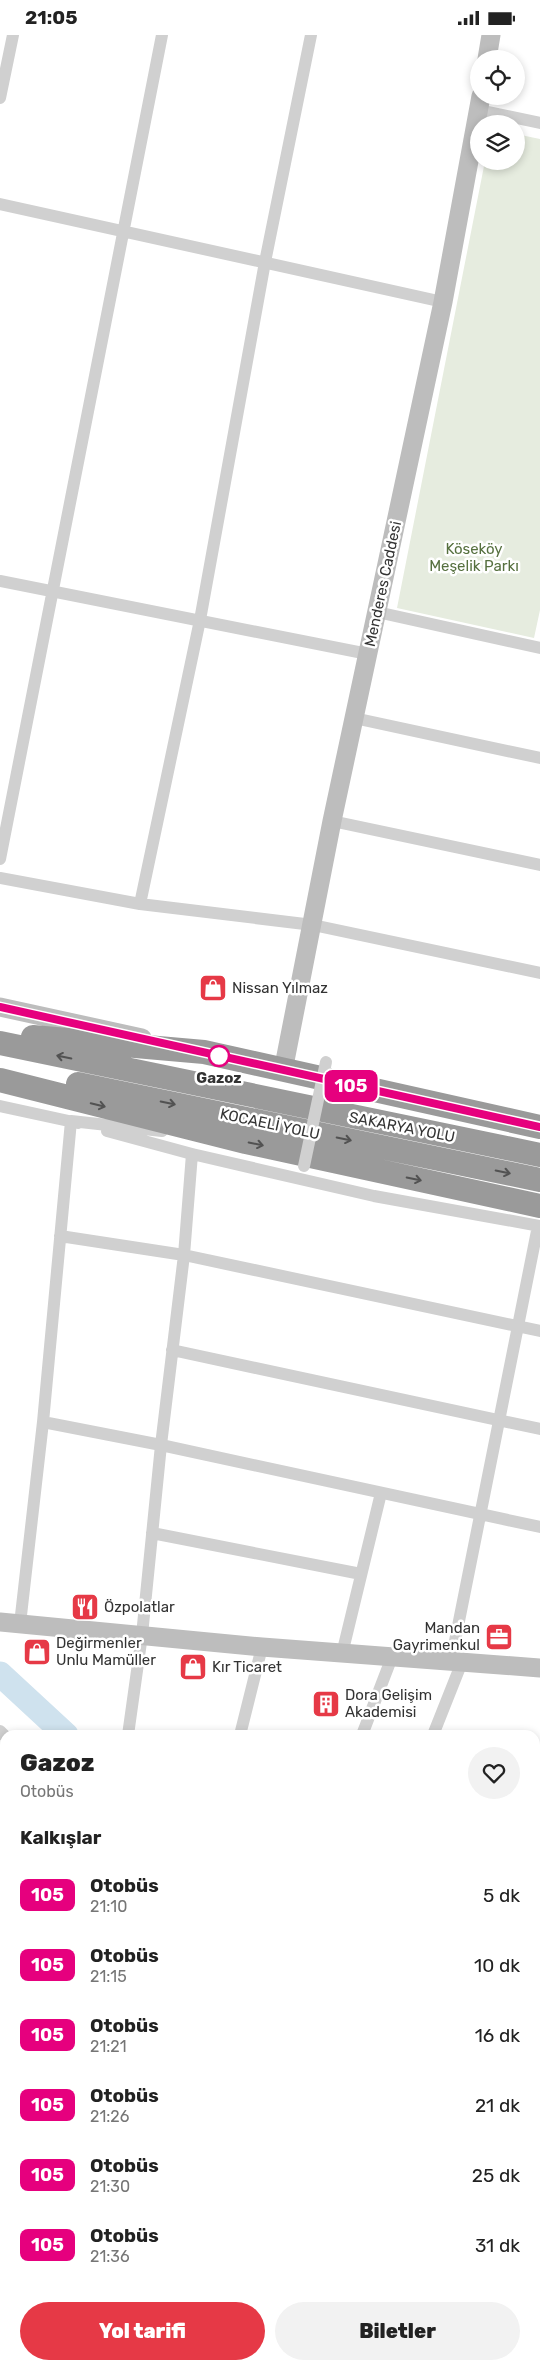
<!DOCTYPE html>
<html lang="tr">
<head>
<meta charset="utf-8">
<style>
  :root { --surface:#fff; --page:#f2f2f2; --text:#222; --muted:#767676; --accent:#e63946 }
  body { margin:0; font-family:Rubik,sans-serif; background:var(--page); color:var(--text); height:100vh; display:flex; flex-direction:column; font-size:19px; white-space:nowrap }
  * { box-sizing:border-box; margin:0 }
  p { font-size:16px; color:var(--muted) }
  .icon { flex:none; width:28px; height:28px; fill:none; stroke:currentColor; stroke-width:2; stroke-linecap:round; stroke-linejoin:round }
  .map { position:relative; flex:1; overflow:hidden }
  .details { position:absolute; left:0px; top:1695px; width:540px; height:640px; display:flex; flex-direction:column; background:var(--surface); border-radius:15px 15px 0 0; box-shadow:0 2px 8px #0003 }
  .details>* { flex:none }
  .badge { padding:0 10px; border-radius:8px; font-size:18px; line-height:32px }
  .tools { position:absolute; left:470px; top:15px; display:grid; gap:10px }
  .tools a { display:grid; place-items:center; width:55px; height:55px; border-radius:50%; background:var(--surface); box-shadow:0 2px 8px #0003; font-size:25px }
  .map>.badge { position:absolute; translate:-50% -50%; box-shadow:0 0 0 2px #fff }
  h2 { padding:0 20px; font-size:19px; line-height:45px }
  .round { display:grid; place-items:center; flex:none; width:52px; height:52px; border-radius:26px; background:var(--page) }
  .headline { display:flex; align-items:center; justify-content:space-between; height:85px; padding:0 20px }
  h1 { font-size:24px; font-weight:800; line-height:38px }
  .cta { display:flex; gap:10px; margin-top:auto; padding:10px 20px }
  .cta a { flex:1; height:58px; border-radius:30px; background:var(--accent); color:#fff; font-size:20px; font-weight:800; line-height:58px; text-align:center }
  .cta a+a { background:var(--page); color:var(--text) }
  ul { padding:0; list-style:none }
  li { display:flex; align-items:center; gap:15px; height:70px; padding:0 20px }
  li div { flex:1 }
  li b { display:block; font-size:19px }
  li em { font-style:normal }
  li .badge { min-width:55px; font-weight:700; text-align:center }
  .status { display:flex; justify-content:space-between; align-items:center; height:35px; padding:0 25px; background:var(--surface); direction:ltr }
  .status svg { height:14px; fill:currentColor }
  .map>svg:first-child { display:block }
  .green { fill:#e6ecdf }
  .lines { fill:none; stroke-linecap:round; stroke-linejoin:round }
  .river { stroke:#cfe2ee; stroke-width:25 }
  .street { stroke:#d0d0d0; stroke-width:12 }
  .secondary { stroke:#bdbdbd; stroke-width:19 }
  .highway { stroke:#9a9a9a; stroke-width:24 }
  .street-bridge { stroke:#d0d0d0; stroke-width:12 }
  .oneway { stroke:#525252 }
  .line-casing { stroke:#fff; stroke-width:11 }
  .line { stroke:#e6007e; stroke-width:8 }
  .stop-dot { fill:#fff; stroke:#e6007e; stroke-width:2.5 }
  .labels { text-anchor:middle; dominant-baseline:central; stroke-width:5; stroke-linejoin:round; paint-order:stroke }
  .park-label { font-size:15px; fill:#56703f; stroke:#fff }
  .street-label { font-size:15px; fill:#333; stroke:#fff }
  .poi-label { font-size:15px; fill:#333; stroke:#fff; text-anchor:start }
  .stop-label { font-size:15px; font-weight:bold; fill:#333; stroke:#fff }
</style>
</head>
<body>
<div class="status"><b>21:05</b><svg viewBox="0 0 49 12"><path d="M0 12V9h3v3zM5 12V6h3v6zM10 12V3h3v9zM15 12V0h3v12zM26 1h20v11H26zM47 4h2v5h-2z"/></svg></div>
<div class="map">
<svg width="540" height="2335" viewBox="0 0 540 2335">
  <rect width="100%" height="100%" fill="#fff"/>
  <!-- green -->
  <path class="green" d="M516 99 540 104V575L534 603 397 573 485 126H516Z"/>
  <g class="lines">
    <!-- river -->
    <path class="river" d="M0 1639 66 1700
      M535 2164 540 2161"/>
    <!-- street -->
    <path class="street" d="M0 63 13 0
      M479 75 540 88
      M0 169 443 267
      M0 546 368 619
      M377 577 540 613
      M354 683 540 723
      M332 786 540 830
      M0 824 162 0
      M0 843 140 869 313 890 540 938
      M140 869 200 585 265 227 311 0
      M0 1071 78 1088
      M107 1096 192 1119 374 1161 540 1191
      M60 1201 184 1220 540 1296
      M172 1315 540 1394
      M43 1387 161 1410 540 1492
      M152 1498 361 1539
      M20 1589 43 1387 71 1086 162 1096
      M342 1619 381 1458
      M451 1626 538 1191
      M0 1696 5 1701
      M128 1700 142 1600 161 1410 184 1220 192 1119
      M240 1700 262 1612
      M362 1700 392 1622
      M433 1700 462 1627
      M0 1821 5 1816
      M535 1869 540 1871
      M535 1916 540 1908
      M0 2085 5 2081
      M535 2152 540 2148
      M0 2200 5 2196
      M535 2202 540 2198
      M0 2318 5 2315
      M107 2330 110 2335
      M386 2335 392 2330"/>
    <!-- secondary -->
    <path class="secondary" d="M487 24 491 0
      M0 972 142 1003
      M283 1036 332 786 443 267 481 61
      M0 1587 262 1612 540 1633
      M0 1985 5 1990
      M340 2330 344 2335"/>
    <!-- highway -->
    <path class="highway" d="M33 1002 204 1017 540 1092
      M0 1008 540 1120
      M0 1045 246 1107 540 1171
      M78 1049 540 1145"/>
    <!-- street-bridge -->
    <path class="street-bridge" d="M304 1131 326 1027"/>
  </g>
  <!-- one-way arrows -->
  <defs><path id="oneway-shaft" d="M-6 0H5M1.5-3L5.5 0L1.5 3" fill="none" stroke-width="1.6" stroke-linecap="round" stroke-linejoin="round" transform="scale(1.25)"/></defs>
  <g class="oneway">
    <use href="#oneway-shaft" transform="translate(64 1022) rotate(-168)"/>
    <use href="#oneway-shaft" transform="translate(168 1068) rotate(12)"/>
    <use href="#oneway-shaft" transform="translate(98 1070) rotate(14)"/>
    <use href="#oneway-shaft" transform="translate(344 1104) rotate(12)"/>
    <use href="#oneway-shaft" transform="translate(256 1109) rotate(12)"/>
    <use href="#oneway-shaft" transform="translate(503 1137) rotate(12)"/>
    <use href="#oneway-shaft" transform="translate(414 1144) rotate(12)"/>
  </g>
  <g class="lines">
    <!-- line casing -->
    <g class="line-casing">
      <path id="line" d="M0 972 540 1092"/>
    </g>
    <!-- line -->
    <use href="#line" class="line"/>
  </g>
  <!-- icons -->
  <defs>
    <g id="shop-square" transform="scale(1.4375)"><rect x="-9" y="-9" width="18" height="18" rx="4" fill="#e63946" stroke="#fff"/><path d="M-5-2.5h2.3a2.7 3.5 0 0 1 5.4 0H5L5.5 6h-11ZM-1.5-2.5h3a1.5 2.3 0 0 0-3 0Z" fill="#fff"/></g>
    <g id="restaurant-square" transform="scale(1.4375)"><rect x="-9" y="-9" width="18" height="18" rx="4" fill="#e63946" stroke="#fff"/><path d="M-5-6h1v4h1v-4h1v4h1v-4h1v5L-1.5 .5V6h-2V.5L-5-1ZM5-6V6H3V1.5H1.5Q1.5-4 5-6Z" fill="#fff"/></g>
    <g id="office-square" transform="scale(1.4375)"><rect x="-9" y="-9" width="18" height="18" rx="4" fill="#e63946" stroke="#fff"/><path d="M-6-3h4V-5.5h4V-3h4V5H-6ZM-1-4.5V-3h2v-1.5ZM-6 0V1H6V0Z" fill="#fff"/></g>
    <g id="building-square" transform="scale(1.4375)"><rect x="-9" y="-9" width="18" height="18" rx="4" fill="#e63946" stroke="#fff"/><path d="M-4-6H4V6H1V3H-1V6H-4ZM-2.5-4.3h1.7v1.8h-1.7ZM.8-4.3h1.7v1.8H.8ZM-2.5-1h1.7V.8h-1.7ZM.8-1h1.7V.8H.8Z" fill="#fff"/></g>
  </defs>
  <g fill-rule="evenodd">
    <use href="#shop-square" x="213" y="953"/>
    <use href="#restaurant-square" x="85" y="1572"/>
    <use href="#office-square" x="499" y="1602"/>
    <use href="#shop-square" x="37" y="1617"/>
    <use href="#shop-square" x="193" y="1632"/>
    <use href="#building-square" x="326" y="1669"/>
  </g>
  <!-- markers -->
  <circle class="stop-dot" cx="219" cy="1021" r="10"/>
  <g class="labels">
    <!-- park labels -->
    <g class="park-label">
      <text x="474" y="514">Köseköy<tspan x="474" dy="17">Meşelik Parkı</tspan></text>
    </g>
    <!-- street labels -->
    <g class="street-label">
      <text transform="translate(383 549) rotate(-78)">Menderes Caddesi</text>
      <text transform="translate(270 1089) rotate(12)">KOCAELİ YOLU</text>
      <text transform="translate(402 1092) rotate(11)">SAKARYA YOLU</text>
    </g>
    <!-- poi labels -->
    <g class="poi-label">
      <text x="232" y="953">Nissan Yılmaz</text>
      <text x="104" y="1572">Özpolatlar</text>
      <text x="480" y="1593" text-anchor="end">Mandan<tspan x="480" dy="17">Gayrimenkul</tspan></text>
      <text x="56" y="1608">Değirmenler<tspan x="56" dy="17">Unlu Mamüller</tspan></text>
      <text x="212" y="1632">Kır Ticaret</text>
      <text x="345" y="1660">Dora Gelişim<tspan x="345" dy="17">Akademisi</tspan></text>
    </g>
    <!-- stop labels -->
    <g class="stop-label">
      <text x="219" y="1043">Gazoz</text>
    </g>
  </g>
</svg>
<div class="tools">
<a><svg class="icon" aria-label="locate" viewBox="0 0 24 24"><circle cx="12" cy="12" r="6"/><path d="M12 2v4M12 18v4M2 12h4M18 12h4"/></svg></a>
<a><svg class="icon" aria-label="layers" viewBox="0 0 24 24"><path d="M12 4l9 5-9 5-9-5zM3 14l9 5 9-5"/></svg></a>
</div>
<b class="badge" style="left:351px;top:1051px;background:#e6007e;color:#fff">105</b>
<section class="details">
<div class="headline"><div><h1>Gazoz</h1><p>Otobüs</p></div><a class="round"><svg class="icon" aria-label="heart" viewBox="0 0 24 24"><path d="M12 20l-8-8c-3-5 5-10 8-4 3-6 11-1 8 4z"/></svg></a></div>
<h2>Kalkışlar</h2>
<ul>
<li><span class="badge" style="background:#e6007e;color:#fff">105</span><div><b>Otobüs</b><p>21:10</p></div><em>5 dk</em></li>
<li><span class="badge" style="background:#e6007e;color:#fff">105</span><div><b>Otobüs</b><p>21:15</p></div><em>10 dk</em></li>
<li><span class="badge" style="background:#e6007e;color:#fff">105</span><div><b>Otobüs</b><p>21:21</p></div><em>16 dk</em></li>
<li><span class="badge" style="background:#e6007e;color:#fff">105</span><div><b>Otobüs</b><p>21:26</p></div><em>21 dk</em></li>
<li><span class="badge" style="background:#e6007e;color:#fff">105</span><div><b>Otobüs</b><p>21:30</p></div><em>25 dk</em></li>
<li><span class="badge" style="background:#e6007e;color:#fff">105</span><div><b>Otobüs</b><p>21:36</p></div><em>31 dk</em></li>
</ul>
<div class="cta"><a>Yol tarifi</a><a>Biletler</a></div>
</section>
</div>
</body>
</html>
